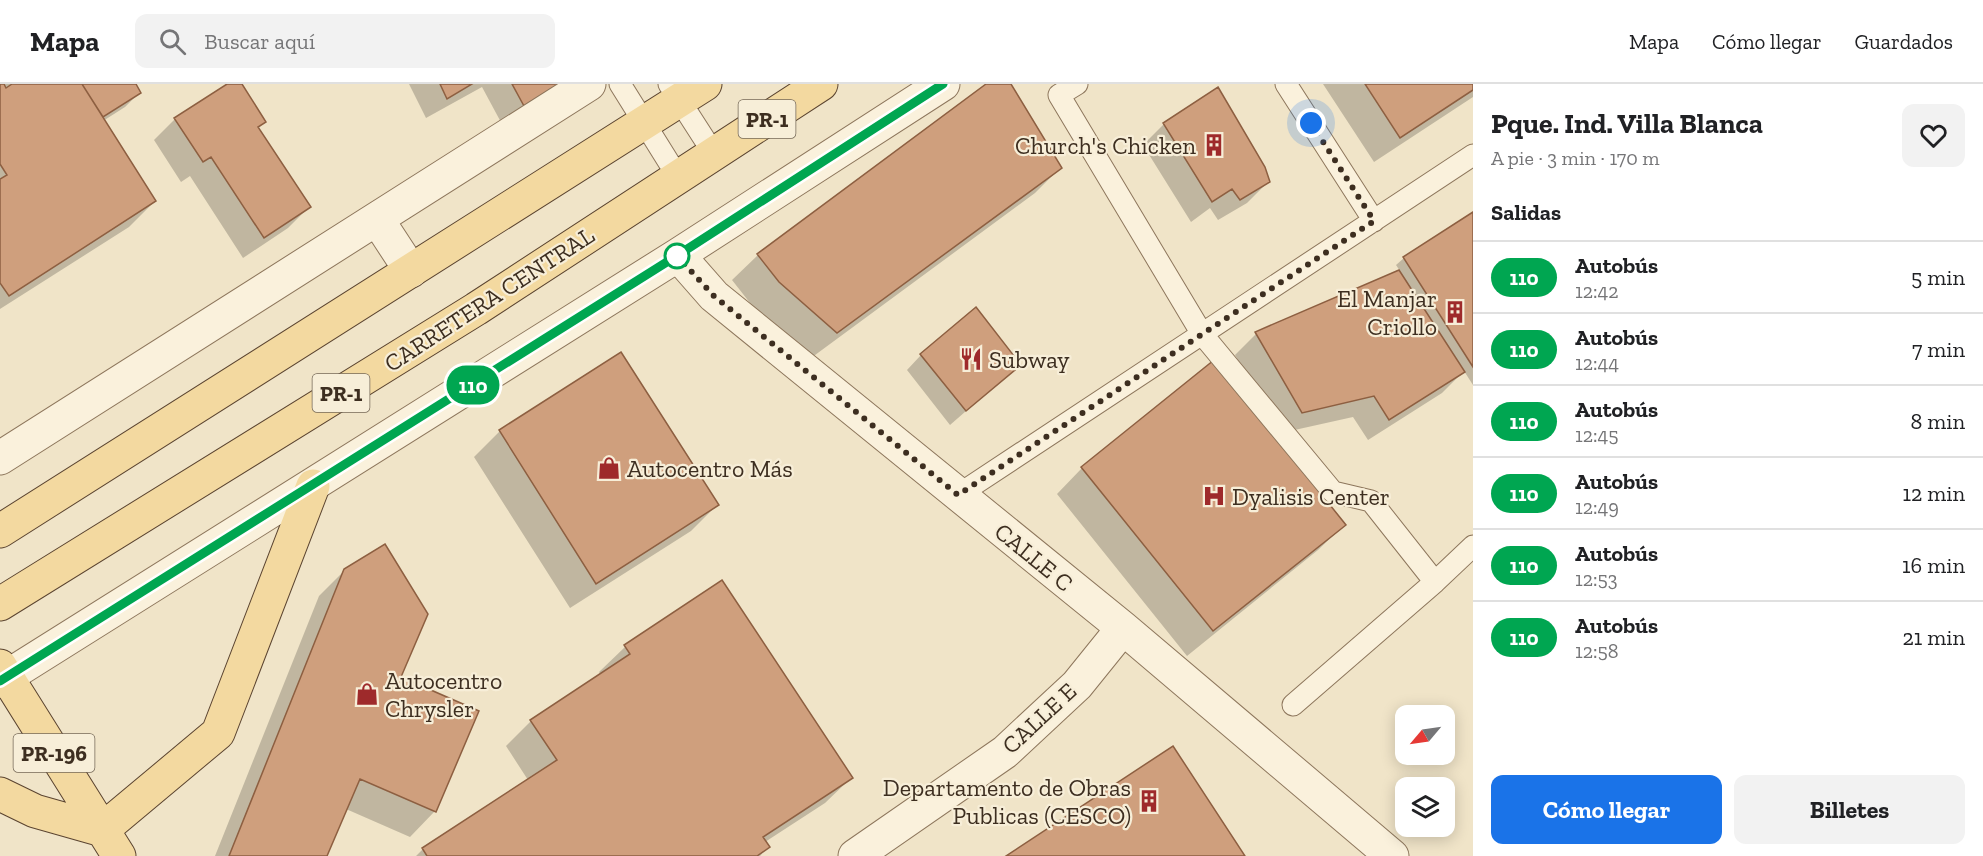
<!DOCTYPE html>
<html lang="es">
<head>
<meta charset="utf-8">
<style>
  :root { --surface:#fff; --page:#f2f2f2; --text:#202124; --muted:#757577; --line:#e0e0e0; --accent:#1a73e8 }
  body { margin:0; font-family:"Zilla Slab",serif; background:var(--page); color:var(--text); height:100vh; display:flex; flex-direction:column; font-size:22px; white-space:nowrap }
  * { box-sizing:border-box; margin:0 }
  p { font-size:20px; color:var(--muted) }
  .icon { flex:none; width:33px; height:33px; fill:none; stroke:currentColor; stroke-width:2; stroke-linecap:round; stroke-linejoin:round }
  .map { position:relative; flex:1; overflow:hidden }
  .sheet { display:flex; flex-direction:column; background:var(--surface); width:510px }
  .sheet>* { flex:none }
  .badge { padding:0 12px; border-radius:20px; font-size:21px; line-height:39px }
  .needle { width:39px; rotate:241deg }
  .buttons { position:absolute; left:1395px; top:621px; display:grid; gap:12px }
  .buttons a { display:grid; place-items:center; width:60px; height:60px; border-radius:12px; background:var(--surface); box-shadow:0 3px 15px #0003; font-size:30px }
  .you { position:absolute; width:30px; height:30px; margin:-15px; border:4px solid #fff; border-radius:50%; background:#1a73e8; box-shadow:0 0 0 9px #1a73e833 }
  .map>.badge { position:absolute; translate:-50% -50%; box-shadow:0 0 0 3px #fff }
  h2 { padding:0 18px; font-size:22px; line-height:54px }
  .round { display:grid; place-items:center; flex:none; width:63px; height:63px; border-radius:12px; background:var(--page) }
  .summary { display:flex; align-items:center; justify-content:space-between; height:102px; padding:0 18px }
  h1 { font-size:28px; font-weight:800; line-height:45px }
  .cta { display:flex; gap:12px; margin-top:auto; padding:12px 18px }
  .cta a { flex:1; height:69px; border-radius:12px; background:var(--accent); color:#fff; font-size:24px; font-weight:800; line-height:69px; text-align:center }
  .cta a+a { background:var(--page); color:var(--text) }
  ul { padding:0; list-style:none }
  li { display:flex; align-items:center; gap:18px; height:72px; padding:0 18px; border-top:2px solid var(--line) }
  li div { flex:1 }
  li b { display:block; font-size:22px }
  li em { font-style:normal }
  li .badge { min-width:66px; font-weight:700; text-align:center }
  header { display:flex; align-items:center; gap:36px; box-sizing:border-box; height:84px; padding:0 30px; background:var(--surface); border-bottom:2px solid var(--line) }
  header strong { font-size:28px }
  nav { display:flex; gap:33px; margin-inline-start:auto; font-size:21px }
  .search { width:420px; height:54px; background:var(--page); display:flex; align-items:center; gap:15px; box-sizing:border-box; padding:0 21px; border-radius:12px; color:var(--muted); font-size:22px }
  main { display:flex; flex:1; min-height:0 }
  .map>svg:first-child { display:block }
  .shadow { fill:#0003 }
  .building { fill:#cf9f7d; stroke:#8d5f41; stroke-width:1.5 }
  .lines { fill:none; stroke-linecap:round; stroke-linejoin:round }
  .lane-casing { stroke:#8d765c; stroke-width:23 }
  .street-casing { stroke:#8d765c; stroke-width:35 }
  .primary-casing { stroke:#5b4430; stroke-width:35 }
  .lane { stroke:#faf1dc; stroke-width:21 }
  .street { stroke:#faf1dc; stroke-width:33 }
  .primary { stroke:#f3d9a0; stroke-width:33 }
  .line-casing { stroke:#fff; stroke-width:14 }
  .line { stroke:#00a651; stroke-width:9 }
  .walk { stroke:#3d2e20; stroke-width:6; stroke-dasharray:0 10.8 }
  .stop-dot { fill:#fff; stroke:#00a651; stroke-width:3 }
  .labels { text-anchor:middle; dominant-baseline:central; stroke-width:4.5; stroke-linejoin:round; paint-order:stroke }
  .shield { fill:#f7eed8; stroke:#756857; stroke-width:1.5 }
  .shield-label { font-size:22px; font-weight:bold; fill:#3d2e20 }
  .poi-label { font-size:24px; fill:#3d2e20; stroke:#f7eed8; text-anchor:start }
  .street-label { font-size:24px; fill:#3d2e20; stroke:#f7eed8 }
</style>
</head>
<body>
<header>
<strong>Mapa</strong>
<div class="search"><svg class="icon" aria-label="search" viewBox="0 0 24 24"><circle cx="10" cy="10" r="6"/><path d="M15 15l6 6"/></svg>Buscar aquí</div>
<nav><a>Mapa</a><a>Cómo llegar</a><a>Guardados</a></nav>
</header>
<main>
<div class="map">
<svg width="1473" height="772" viewBox="0 0 1473 772">
  <rect width="100%" height="100%" fill="#f0e4c8"/>
  <!-- shadow -->
  <path class="shadow" d="M0 0H134L139 9 125 23 103 37 155 117 129 143 0 225Z
    M230 0H240L264 38 258 45 309 123 288 144 243 174 190 92 181 98 154 56 175 35Z
    M409 0H564L503 42 482 3 426 34Z
    M989 0H1009L1060 84 1035 109 811 274 754 224 732 196 758 171Z
    M1323 0H1473V13L1374 78Z
    M1164 40 1268 98 1247 119 1218 136 1210 124 1191 138 1143 61Z
    M1473 130V301L1464 287 1442 309 1368 356 1353 333 1281 349 1235 271 1256 250 1400 187 1396 181 1404 174Z
    M621 270 717 421 691 447 570 524 474 373 500 347Z
    M921 271 1019 281 950 341 907 286Z
    M1082 384 1344 441 1318 466 1187 572 1057 410Z
    M345 486 435 727 410 753 346 725 326 772H215L319 512Z
    M722 499 851 694 825 719 765 758 768 763 760 772H416L423 765 528 696 506 662 531 637 601 591 599 588 625 563Z"/>
  <!-- building -->
  <path class="building" d="M0 0H4L6 4 12 0H82L156 117 9 212 0 199V95L7 91 0 80Z
    M82 0H136L141 9 103 33Z
    M227 0H242L266 38 258 43 311 123 264 154 211 73 203 78 174 34Z
    M440 0H472L447 15Z
    M512 0H559L524 22Z
    M986 0H1011L1062 84 837 249 779 198 757 170Z
    M1365 0H1473V6L1400 54Z
    M1218 3 1265 83 1270 98 1240 116 1232 105 1212 118 1163 39Z
    M1473 128V283L1403 173Z
    M1399 186 1465 288 1389 336 1374 312 1302 329 1255 248Z
    M976 223 1021 281 966 327 920 270Z
    M621 268 719 421 596 500 499 346Z
    M1214 276 1346 441 1213 547 1081 383Z
    M385 460 428 530 401 593 479 627 436 728 360 695 327 772H229L344 485Z
    M722 496 853 694 763 753 770 763 757 772H427L422 764 557 676 530 636 630 570 624 561Z
    M1173 662 1245 772H1006Z"/>
  <g class="lines">
    <!-- lane casing -->
    <g class="lane-casing">
      <path id="lane" d="M620 0 678 93
        M669 0 714 70
        M1077 0 1059 11 1202 250 1333 408 1371 417 1435 498 1473 462
        M1286 0 1374 137
        M958 411 1473 71
        M1293 621 1435 498"/>
    </g>
    <!-- street casing -->
    <g class="street-casing">
      <path id="street" d="M377 135 411 187
        M678 171 714 212 1123 544 1392 772
        M0 374 589 0
        M0 597 678 171 943 0
        M855 772 1005 668 1077 601 1123 544"/>
    </g>
    <!-- primary casing -->
    <g class="primary-casing">
      <path id="primary" d="M0 447 705 0
        M0 520 476 225 821 0
        M0 582 119 772
        M0 710 35 727 102 746
        M102 746 218 649 313 402"/>
    </g>
    <!-- lane -->
    <use href="#lane" class="lane"/>
    <!-- street -->
    <use href="#street" class="street"/>
    <!-- primary -->
    <use href="#primary" class="primary"/>
  </g>
  <g class="lines">
    <!-- line casing -->
    <g class="line-casing">
      <path id="line" d="M0 597 678 171 943 0"/>
    </g>
    <!-- line -->
    <use href="#line" class="line"/>
    <!-- walk -->
    <path class="walk" d="M677 172 714 212 958 411 1374 137 1311 39"/>
  </g>
  <!-- icons -->
  <defs>
    <g id="building-bare" transform="scale(1.8)"><path d="M-4-6H4V6H1V3H-1V6H-4ZM-2.5-4.3h1.7v1.8h-1.7ZM.8-4.3h1.7v1.8H.8ZM-2.5-1h1.7V.8h-1.7ZM.8-1h1.7V.8H.8Z" fill="#9e2a2b" stroke="#f7eed8" stroke-width="2.5" paint-order="stroke"/></g>
    <g id="restaurant-bare" transform="scale(1.8)"><path d="M-5-6h1v4h1v-4h1v4h1v-4h1v5L-1.5 .5V6h-2V.5L-5-1ZM5-6V6H3V1.5H1.5Q1.5-4 5-6Z" fill="#9e2a2b" stroke="#f7eed8" stroke-width="2.5" paint-order="stroke"/></g>
    <g id="shop-bare" transform="scale(1.8)"><path d="M-5-2.5h2.3a2.7 3.5 0 0 1 5.4 0H5L5.5 6h-11ZM-1.5-2.5h3a1.5 2.3 0 0 0-3 0Z" fill="#9e2a2b" stroke="#f7eed8" stroke-width="2.5" paint-order="stroke"/></g>
    <g id="hospital-bare" transform="scale(1.8)"><path d="M-5-5h3v3.5h4V-5h3V5h-3V1.5h-4V5h-3Z" fill="#9e2a2b" stroke="#f7eed8" stroke-width="2.5" paint-order="stroke"/></g>
  </defs>
  <g fill-rule="evenodd">
    <use href="#building-bare" x="1214" y="61"/>
    <use href="#building-bare" x="1455" y="228"/>
    <use href="#restaurant-bare" x="971" y="275"/>
    <use href="#shop-bare" x="609" y="384"/>
    <use href="#hospital-bare" x="1214" y="412"/>
    <use href="#shop-bare" x="367" y="610"/>
    <use href="#building-bare" x="1149" y="717"/>
  </g>
  <!-- markers -->
  <circle class="stop-dot" cx="677" cy="172" r="12"/>
  <g class="labels">
    <!-- shield labels -->
    <g class="shield">
      <rect x="738.5" y="16" width="57" height="38" rx="4.5"/>
      <rect x="312.5" y="290" width="57" height="38" rx="4.5"/>
      <rect x="13.5" y="650" width="81" height="38" rx="4.5"/>
    </g>
    <g class="shield-label">
      <text x="767" y="35">PR-1</text>
      <text x="341" y="309">PR-1</text>
      <text x="54" y="669">PR-196</text>
    </g>
    <!-- poi labels -->
    <g class="poi-label">
      <text x="1196" y="61" text-anchor="end">Church's Chicken</text>
      <text x="1437" y="214" text-anchor="end">El Manjar<tspan x="1437" dy="28">Criollo</tspan></text>
      <text x="989" y="275">Subway</text>
      <text x="627" y="384">Autocentro Más</text>
      <text x="1232" y="412">Dyalisis Center</text>
      <text x="385" y="596">Autocentro<tspan x="385" dy="28">Chrysler</tspan></text>
      <text x="1131" y="703" text-anchor="end">Departamento de Obras<tspan x="1131" dy="28">Publicas (CESCO)</tspan></text>
    </g>
    <!-- street labels -->
    <g class="street-label">
      <text transform="translate(489 215) rotate(-33)">CARRETERA CENTRAL</text>
      <text transform="translate(1034 473) rotate(39)">CALLE C</text>
      <text transform="translate(1039 634) rotate(-43)">CALLE E</text>
    </g>
  </g>
</svg>
<div class="buttons">
<a><svg class="needle" viewBox="-14 -14 28 28"><path d="M0-13l5 13h-10z" fill="#e53935"/><path d="M0 13l5-13h-10z" fill="#757577"/></svg></a>
<a><svg class="icon" aria-label="layers" viewBox="0 0 24 24"><path d="M12 4l9 5-9 5-9-5zM3 14l9 5 9-5"/></svg></a>
</div>
<div class="you" style="left:1311px;top:39px"></div>
<b class="badge" style="left:473px;top:301px;background:#00a651;color:#fff">110</b>
</div>
<section class="sheet">
<div class="summary"><div><h1>Pque. Ind. Villa Blanca</h1><p>A pie · 3 min · 170 m</p></div><a class="round"><svg class="icon" aria-label="heart" viewBox="0 0 24 24"><path d="M12 20l-8-8c-3-5 5-10 8-4 3-6 11-1 8 4z"/></svg></a></div>
<h2>Salidas</h2>
<ul>
<li><span class="badge" style="background:#00a651;color:#fff">110</span><div><b>Autobús</b><p>12:42</p></div><em>5 min</em></li>
<li><span class="badge" style="background:#00a651;color:#fff">110</span><div><b>Autobús</b><p>12:44</p></div><em>7 min</em></li>
<li><span class="badge" style="background:#00a651;color:#fff">110</span><div><b>Autobús</b><p>12:45</p></div><em>8 min</em></li>
<li><span class="badge" style="background:#00a651;color:#fff">110</span><div><b>Autobús</b><p>12:49</p></div><em>12 min</em></li>
<li><span class="badge" style="background:#00a651;color:#fff">110</span><div><b>Autobús</b><p>12:53</p></div><em>16 min</em></li>
<li><span class="badge" style="background:#00a651;color:#fff">110</span><div><b>Autobús</b><p>12:58</p></div><em>21 min</em></li>
</ul>
<div class="cta"><a>Cómo llegar</a><a>Billetes</a></div>
</section>
</main>
</body>
</html>
